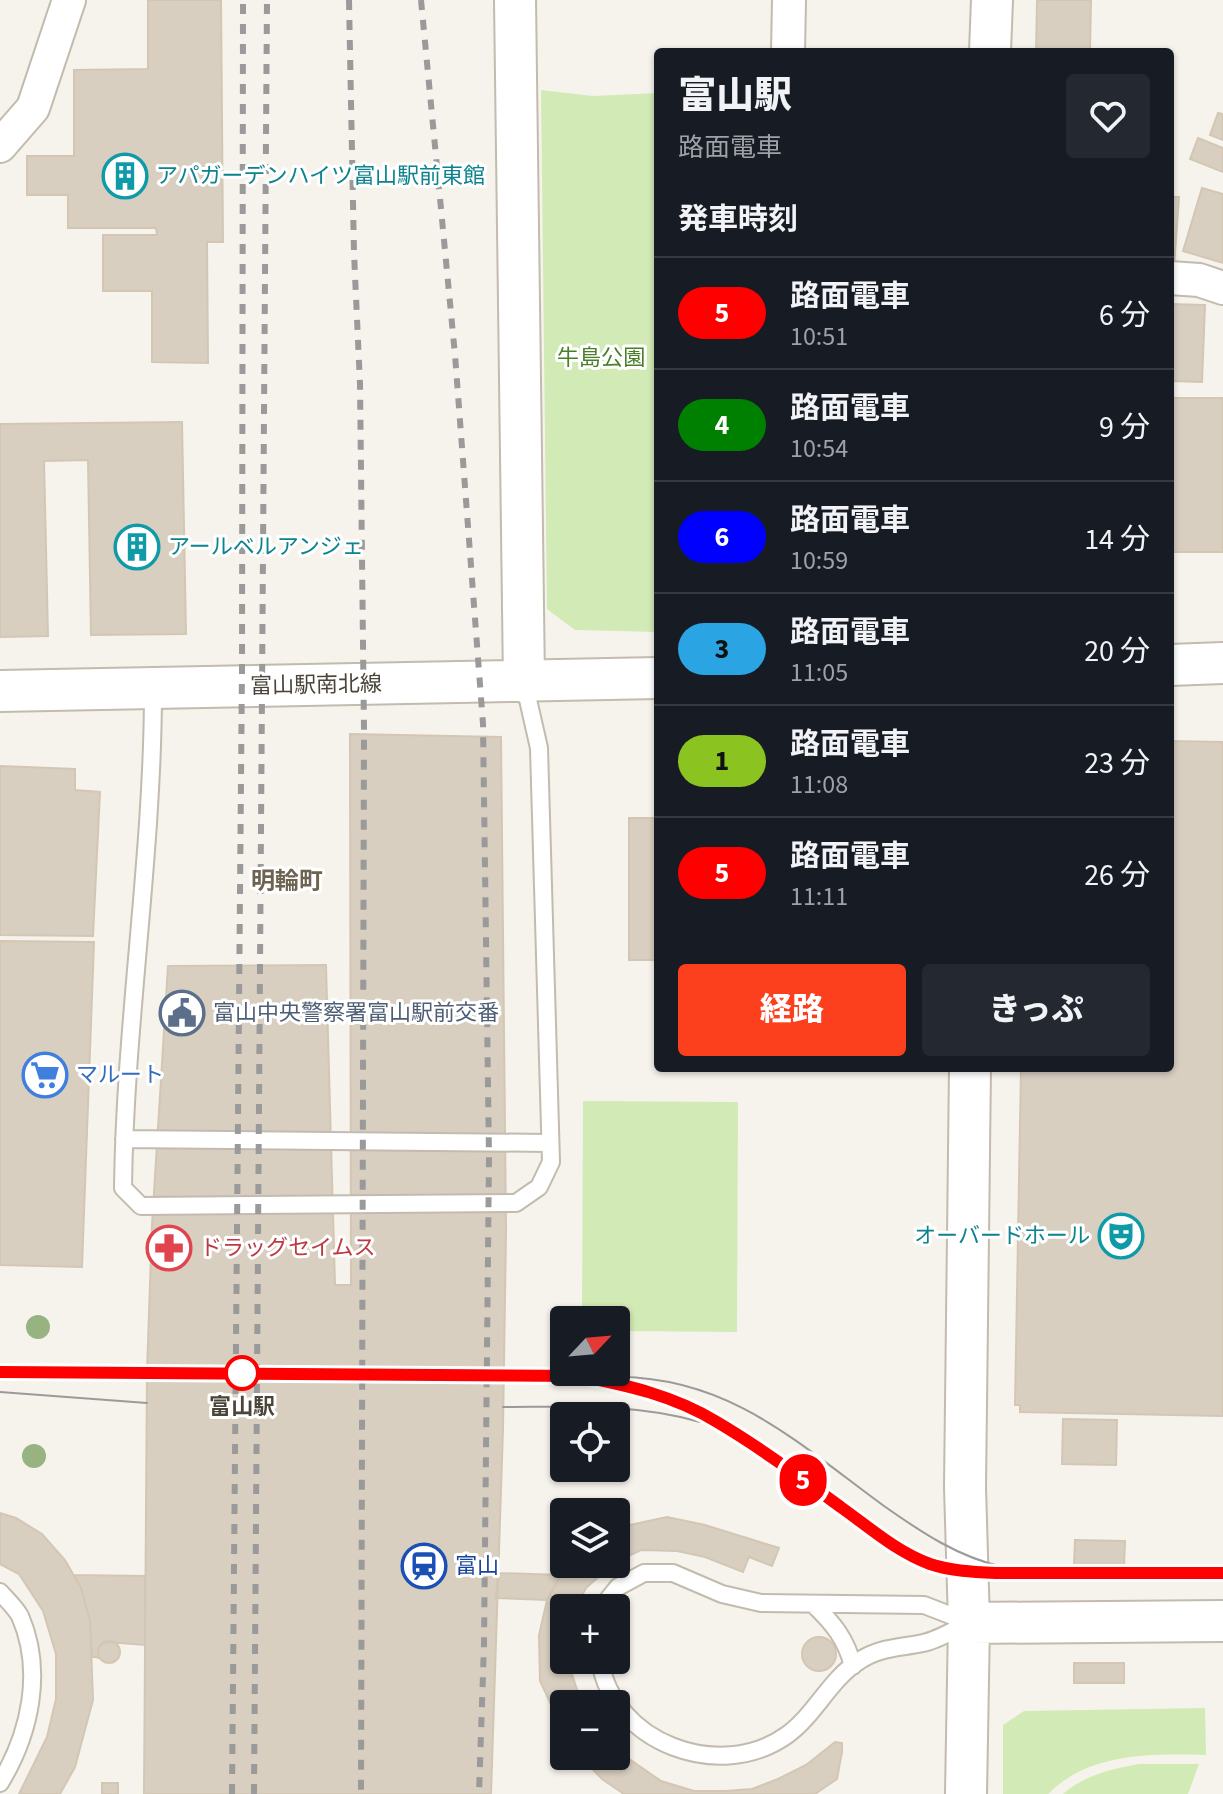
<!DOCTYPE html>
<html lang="ja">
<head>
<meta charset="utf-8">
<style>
  :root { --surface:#171b24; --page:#242831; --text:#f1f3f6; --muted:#9ea1a6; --line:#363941; --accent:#fc3f1d }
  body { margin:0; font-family:"Source Sans 3","Noto Sans JP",sans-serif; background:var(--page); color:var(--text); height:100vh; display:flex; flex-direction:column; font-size:30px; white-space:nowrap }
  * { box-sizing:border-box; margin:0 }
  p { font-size:26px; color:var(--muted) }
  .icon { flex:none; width:44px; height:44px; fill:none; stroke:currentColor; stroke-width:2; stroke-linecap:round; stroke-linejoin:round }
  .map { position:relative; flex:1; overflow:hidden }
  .details { position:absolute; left:654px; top:48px; width:520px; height:1024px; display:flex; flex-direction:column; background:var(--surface); border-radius:8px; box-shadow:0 2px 6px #0004 }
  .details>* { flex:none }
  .badge { padding:0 16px; border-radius:26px; font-size:28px; line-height:52px }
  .needle { width:52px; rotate:64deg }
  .controls { position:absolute; left:550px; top:1306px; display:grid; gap:16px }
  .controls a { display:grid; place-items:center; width:80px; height:80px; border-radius:8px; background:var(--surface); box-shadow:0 2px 6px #0004; font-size:40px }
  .map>.badge { position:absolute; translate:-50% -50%; box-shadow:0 0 0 4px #fff }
  h2 { padding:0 24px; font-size:30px; line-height:72px }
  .round { display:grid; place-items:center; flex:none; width:84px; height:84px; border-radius:8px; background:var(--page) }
  .head { display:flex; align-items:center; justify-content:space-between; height:136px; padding:0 24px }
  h1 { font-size:38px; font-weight:800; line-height:60px }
  .primary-button { display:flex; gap:16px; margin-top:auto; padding:16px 24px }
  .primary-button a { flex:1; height:92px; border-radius:8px; background:var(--accent); color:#fff; font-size:32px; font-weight:800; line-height:92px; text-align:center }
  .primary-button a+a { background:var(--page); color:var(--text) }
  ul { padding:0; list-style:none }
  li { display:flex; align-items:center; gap:24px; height:112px; padding:0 24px; border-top:2px solid var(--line) }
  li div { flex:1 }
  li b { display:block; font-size:30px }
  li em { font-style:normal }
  li .badge { min-width:88px; font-weight:700; text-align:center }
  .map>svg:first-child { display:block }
  .green { fill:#d2eab5 }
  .building { fill:#d8cfc1; stroke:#d3c7b4; stroke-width:2 }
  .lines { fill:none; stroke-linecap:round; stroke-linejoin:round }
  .service-casing { stroke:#c2bbae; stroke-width:20 }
  .minor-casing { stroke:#c2bbae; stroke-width:36 }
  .tertiary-casing { stroke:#c2bbae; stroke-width:44 }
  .service { stroke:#fff; stroke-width:16 }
  .minor { stroke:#fff; stroke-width:32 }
  .tertiary { stroke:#fff; stroke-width:40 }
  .tram { stroke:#9a9a9a; stroke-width:2 }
  .rail { stroke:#9a9a9a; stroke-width:6; stroke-dasharray:10 10; stroke-linecap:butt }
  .tree { fill:#97b381 }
  .line-casing { stroke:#fff; stroke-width:18 }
  .line { stroke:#f00; stroke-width:12 }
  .stop-dot { fill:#fff; stroke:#f00; stroke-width:4 }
  .labels { text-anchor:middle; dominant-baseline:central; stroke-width:6; stroke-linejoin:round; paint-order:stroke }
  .culture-label { font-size:22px; fill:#0d838f; stroke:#fff; text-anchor:start }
  .park-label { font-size:22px; fill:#4a7f2a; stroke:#fff }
  .street-label { font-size:22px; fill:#4b4439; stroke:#fff }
  .service-label { font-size:22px; fill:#4e5e75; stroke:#fff; text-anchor:start }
  .shop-label { font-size:22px; fill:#366cbe; stroke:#fff; text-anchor:start }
  .health-label { font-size:22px; fill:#be3a42; stroke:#fff; text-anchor:start }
  .stop-label { font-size:22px; font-weight:bold; fill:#4b4439; stroke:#fff }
  .transit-label { font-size:22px; fill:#164399; stroke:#fff; text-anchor:start }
  .neighbourhood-label { font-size:24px; font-weight:bold; fill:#6e6250; stroke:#fff }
</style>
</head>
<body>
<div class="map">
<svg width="1223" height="1794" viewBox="0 0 1223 1794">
  <rect width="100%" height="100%" fill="#f6f3ec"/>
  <!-- green -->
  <path class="green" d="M541 90 593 96 658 93V632L575 630 547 609Z
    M583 1101 738 1102 737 1332 616 1331V1320H582Z
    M1205 1708 1206 1755C1151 1754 1090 1752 1048 1794H1003V1725L1024 1711Z
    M1139 1764H1199L1188 1794H1063C1084 1775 1112 1769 1139 1764Z"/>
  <!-- building -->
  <path class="building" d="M148 0H221L223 242H207L208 363 152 362V291H103V235H157L156 228H68V195H27V156H74V70L148 69Z
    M1037 0H1091L1090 52H1036Z
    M1218 113 1223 114V140L1210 135Z
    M1198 138 1223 148V172L1190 159Z
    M1202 188 1223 194V263L1183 251Z
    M1170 197H1179L1174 267 1170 266Z
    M1170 304 1205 305 1202 382 1170 381Z
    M1170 398H1223V552H1170Z
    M182 422 186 634 91 635 88 460 44 461 48 636 0 637V424Z
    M350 734 501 737 506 1230 503 1429 491 1794H144L147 1372 152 1225 168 966 326 965 335 1285H351Z
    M1170 741 1223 742V1416L1020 1412V1405H1015L1021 1068H1170Z
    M0 766 75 769V790L100 792 93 936 0 935Z
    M657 790 658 960H629V818H657Z
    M0 941 94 942 82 1267 0 1265Z
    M1063 1419 1117 1420 1116 1465 1062 1464Z
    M0 1513 16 1518 42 1534 65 1560 81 1588 90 1621 93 1700 75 1767 60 1794H19L47 1737 56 1699V1654L43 1611 19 1574 0 1564Z
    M667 1517 705 1525 779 1548 772 1566 749 1557 743 1572 705 1557 677 1551 641 1550 616 1562V1531L625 1526Z
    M1075 1540 1125 1541 1124 1566 1074 1565Z
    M571 1564H613L586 1588 575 1608H564V1660H567L582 1704H564V1732L540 1681 539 1635 547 1600 561 1575Z
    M498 1573 561 1575 547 1600 496 1598Z
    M74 1575 145 1576V1645L107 1642 101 1644 98 1651 99 1658 92 1656 90 1621 81 1588Z
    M802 1654a17 17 0 1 1 34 0a17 17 0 1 1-34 0Z
    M98 1652a11 11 0 1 1 22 0a11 11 0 1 1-22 0Z
    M1074 1663H1124V1683H1074Z
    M835 1742 842 1743V1752L837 1779 815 1794H624L602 1779 580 1756H616V1750L661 1781 694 1791H725L752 1789 778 1779 806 1765Z
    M102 1783H118V1794H102Z"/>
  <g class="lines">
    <!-- service casing -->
    <g class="service-casing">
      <path id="service" d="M153 689C153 856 125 1021 123 1188L141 1206 516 1203 539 1187 551 1162 539 748 524 682
        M124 1139 549 1143
        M0 1592C7 1600 15 1607 20 1616 44 1671 30 1734 0 1783
        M813 1604C833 1623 846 1639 853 1666
        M601 1608 618 1587 644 1573H673L722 1594 761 1603 924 1605 968 1622
        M600 1660C612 1743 720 1783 787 1735 815 1715 830 1679 859 1661 880 1647 900 1648 923 1643 938 1640 954 1630 968 1623"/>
    </g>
    <!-- minor casing -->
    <g class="minor-casing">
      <path id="minor" d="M788 52 789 0
        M0 146 33 108 69 0
        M1170 278 1199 280 1223 288"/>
    </g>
    <!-- tertiary casing -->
    <g class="tertiary-casing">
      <path id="tertiary" d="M515 0 524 682
        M990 52 992 0
        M1170 665 1223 663
        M0 691 658 678
        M969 1623 1223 1621
        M966 1794 969 1623 965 1487 970 1068"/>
    </g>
    <!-- service -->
    <use href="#service" class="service"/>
    <!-- minor -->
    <use href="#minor" class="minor"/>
    <!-- tertiary -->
    <use href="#tertiary" class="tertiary"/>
    <!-- tram -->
    <path class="tram" d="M0 1372 96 1374 147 1372
      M504 1375 588 1376
      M579 1376C627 1386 675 1396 717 1422 761 1448 802 1478 842 1509 870 1529 897 1552 930 1564 951 1571 974 1572 996 1573H1223
      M620 1377C731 1378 799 1444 884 1506 921 1532 958 1557 1003 1567
      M0 1392 147 1403
      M503 1407C569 1407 637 1403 700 1422"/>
    <!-- rail -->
    <path class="rail" d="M349 0 354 253 360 384 364 730 361 1794
      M421 0 455 355 483 724 489 1157 484 1644 479 1794
      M232 1794 242 667 243 0
      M254 1794 267 0"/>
  </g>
  <!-- trees -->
  <g class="tree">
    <circle cx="38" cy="1327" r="12"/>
    <circle cx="34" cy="1456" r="12"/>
  </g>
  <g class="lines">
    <!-- line casing -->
    <g class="line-casing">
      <path id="line" d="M0 1372 579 1376C627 1385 675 1396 717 1422 761 1448 801 1478 842 1508 870 1528 897 1552 930 1564 951 1571 974 1572 996 1573H1223"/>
    </g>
    <!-- line -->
    <use href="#line" class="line"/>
  </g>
  <!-- icons -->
  <defs>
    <g id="building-ring" transform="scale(2.3)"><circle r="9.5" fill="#fff" stroke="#0f9aa8" stroke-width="1.5"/><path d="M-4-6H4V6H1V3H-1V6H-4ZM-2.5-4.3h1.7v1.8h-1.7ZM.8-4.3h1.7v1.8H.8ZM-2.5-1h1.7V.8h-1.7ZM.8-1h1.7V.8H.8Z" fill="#0f9aa8"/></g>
    <g id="civic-ring" transform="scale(2.3)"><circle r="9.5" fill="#fff" stroke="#5c6f8a" stroke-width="1.5"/><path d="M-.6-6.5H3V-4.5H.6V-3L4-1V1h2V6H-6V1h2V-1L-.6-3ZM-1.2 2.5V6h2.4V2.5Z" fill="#5c6f8a"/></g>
    <g id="supermarket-ring" transform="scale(2.3)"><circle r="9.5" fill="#fff" stroke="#3f7fe0" stroke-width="1.5"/><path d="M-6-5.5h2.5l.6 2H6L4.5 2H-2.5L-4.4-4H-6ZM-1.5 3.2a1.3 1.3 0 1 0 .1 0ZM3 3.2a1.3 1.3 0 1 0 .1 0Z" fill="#3f7fe0"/></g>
    <g id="theatre-ring" transform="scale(2.3)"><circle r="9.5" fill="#fff" stroke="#0f9aa8" stroke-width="1.5"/><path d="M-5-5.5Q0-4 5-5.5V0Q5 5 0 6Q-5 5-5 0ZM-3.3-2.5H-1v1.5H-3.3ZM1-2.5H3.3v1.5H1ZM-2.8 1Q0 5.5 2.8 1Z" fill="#0f9aa8"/></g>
    <g id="pharmacy-ring" transform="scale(2.3)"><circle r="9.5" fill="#fff" stroke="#e0444e" stroke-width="1.5"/><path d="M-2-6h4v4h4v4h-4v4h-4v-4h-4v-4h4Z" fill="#e0444e"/></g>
    <g id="station-ring" transform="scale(2.3)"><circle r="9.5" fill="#fff" stroke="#1a4fb4" stroke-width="1.5"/><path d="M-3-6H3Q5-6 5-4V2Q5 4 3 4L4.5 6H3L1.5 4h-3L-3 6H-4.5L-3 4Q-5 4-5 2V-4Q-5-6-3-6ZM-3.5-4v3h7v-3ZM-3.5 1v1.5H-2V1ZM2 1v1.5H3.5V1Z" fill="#1a4fb4"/></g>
  </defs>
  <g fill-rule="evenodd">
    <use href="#building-ring" x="125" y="176"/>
    <use href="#building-ring" x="137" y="547"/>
    <use href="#civic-ring" x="182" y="1013"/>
    <use href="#supermarket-ring" x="45" y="1075"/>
    <use href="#theatre-ring" x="1121" y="1236"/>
    <use href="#pharmacy-ring" x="169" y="1248"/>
    <use href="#station-ring" x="424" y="1566"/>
  </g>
  <!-- markers -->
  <circle class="stop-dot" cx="242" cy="1373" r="16"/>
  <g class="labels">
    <!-- culture labels -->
    <g class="culture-label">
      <text x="156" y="176">アパガーデンハイツ富山駅前東館</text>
      <text x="168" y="547">アールベルアンジェ</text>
      <text x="1090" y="1236" text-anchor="end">オーバードホール</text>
    </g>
    <!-- park labels -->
    <g class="park-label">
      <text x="601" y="358">牛島公園</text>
    </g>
    <!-- street labels -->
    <g class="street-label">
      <text transform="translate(316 685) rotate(-1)">富山駅南北線</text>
    </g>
    <!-- service labels -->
    <g class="service-label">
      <text x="213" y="1013">富山中央警察署富山駅前交番</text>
    </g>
    <!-- shop labels -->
    <g class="shop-label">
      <text x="76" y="1075">マルート</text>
    </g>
    <!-- health labels -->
    <g class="health-label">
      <text x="200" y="1248">ドラッグセイムス</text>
    </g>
    <!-- stop labels -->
    <g class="stop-label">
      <text x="242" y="1407">富山駅</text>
    </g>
    <!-- transit labels -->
    <g class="transit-label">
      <text x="455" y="1566">富山</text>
    </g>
    <!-- neighbourhood labels -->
    <g class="neighbourhood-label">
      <text x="287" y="881">明輪町</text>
    </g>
  </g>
</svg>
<div class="controls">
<a><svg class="needle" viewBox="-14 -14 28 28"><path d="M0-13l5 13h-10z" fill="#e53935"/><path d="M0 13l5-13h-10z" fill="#9ea1a6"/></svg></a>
<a><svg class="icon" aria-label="locate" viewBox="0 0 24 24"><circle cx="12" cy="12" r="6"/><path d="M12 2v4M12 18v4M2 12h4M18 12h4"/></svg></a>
<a><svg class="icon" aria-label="layers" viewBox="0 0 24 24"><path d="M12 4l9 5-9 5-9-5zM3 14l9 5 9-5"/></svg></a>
<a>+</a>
<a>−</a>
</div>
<b class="badge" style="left:803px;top:1480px;background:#f00;color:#fff">5</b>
<section class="details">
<div class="head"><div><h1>富山駅</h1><p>路面電車</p></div><a class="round"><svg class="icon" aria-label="heart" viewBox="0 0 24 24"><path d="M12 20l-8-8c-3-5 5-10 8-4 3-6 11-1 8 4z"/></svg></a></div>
<h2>発車時刻</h2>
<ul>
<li><span class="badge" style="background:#f00;color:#fff">5</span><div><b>路面電車</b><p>10:51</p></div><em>6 分</em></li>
<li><span class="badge" style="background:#008000;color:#fff">4</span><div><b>路面電車</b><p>10:54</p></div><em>9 分</em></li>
<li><span class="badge" style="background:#00f;color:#fff">6</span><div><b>路面電車</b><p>10:59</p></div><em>14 分</em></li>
<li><span class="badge" style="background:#2aa4e3;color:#111">3</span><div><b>路面電車</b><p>11:05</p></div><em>20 分</em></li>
<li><span class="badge" style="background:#8bc320;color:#111">1</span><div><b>路面電車</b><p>11:08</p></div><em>23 分</em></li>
<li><span class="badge" style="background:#f00;color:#fff">5</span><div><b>路面電車</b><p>11:11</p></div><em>26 分</em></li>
</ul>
<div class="primary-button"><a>経路</a><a>きっぷ</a></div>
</section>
</div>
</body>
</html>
